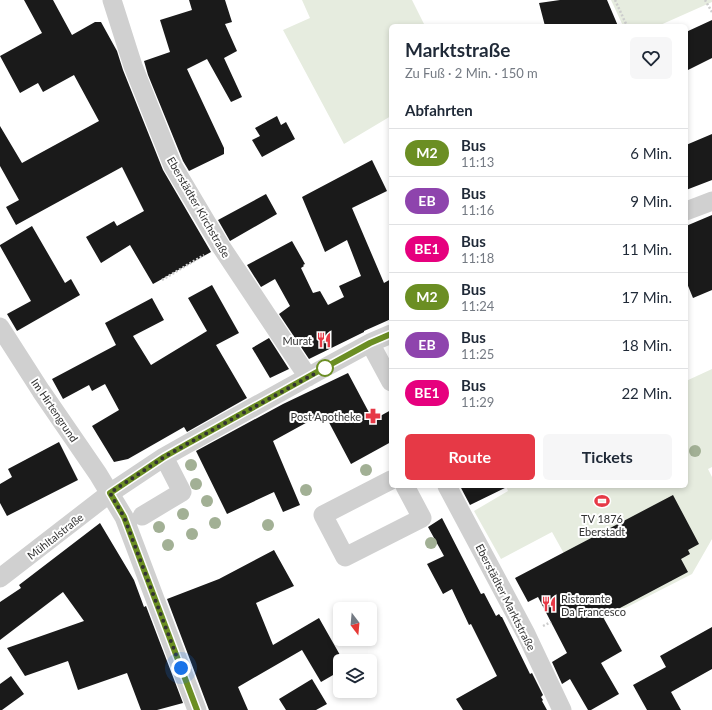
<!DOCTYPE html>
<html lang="de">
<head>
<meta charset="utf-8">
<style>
  :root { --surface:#fff; --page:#f6f6f7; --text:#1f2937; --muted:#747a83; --line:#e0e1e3; --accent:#e63946 }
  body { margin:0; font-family:Lato,sans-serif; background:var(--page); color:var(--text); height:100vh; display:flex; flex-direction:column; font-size:15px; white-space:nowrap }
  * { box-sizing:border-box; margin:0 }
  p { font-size:13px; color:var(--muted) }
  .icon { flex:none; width:22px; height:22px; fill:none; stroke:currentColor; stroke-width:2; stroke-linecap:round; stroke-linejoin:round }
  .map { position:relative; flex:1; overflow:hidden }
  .details { position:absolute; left:389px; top:24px; width:299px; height:464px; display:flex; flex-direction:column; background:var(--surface); border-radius:6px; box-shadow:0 2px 6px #0003 }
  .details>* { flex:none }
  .badge { padding:0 8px; border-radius:13px; font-size:14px; line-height:26px }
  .needle { width:26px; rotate:164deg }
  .tools { position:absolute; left:333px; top:602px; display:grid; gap:8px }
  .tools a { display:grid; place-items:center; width:44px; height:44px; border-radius:6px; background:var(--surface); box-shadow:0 2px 6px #0003; font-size:20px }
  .you { position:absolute; width:20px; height:20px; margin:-10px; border:3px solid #fff; border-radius:50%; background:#1a73e8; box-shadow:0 0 0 6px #1a73e833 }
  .map>.badge { position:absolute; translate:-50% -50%; box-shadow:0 0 0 2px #fff }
  h2 { padding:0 16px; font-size:15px; line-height:36px }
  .round { display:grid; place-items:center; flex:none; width:42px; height:42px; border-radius:6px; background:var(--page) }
  .summary { display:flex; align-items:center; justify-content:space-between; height:68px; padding:0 16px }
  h1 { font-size:19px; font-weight:700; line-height:30px }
  .button { display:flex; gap:8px; margin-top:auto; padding:8px 16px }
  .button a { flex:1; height:46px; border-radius:6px; background:var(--accent); color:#fff; font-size:16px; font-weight:700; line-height:46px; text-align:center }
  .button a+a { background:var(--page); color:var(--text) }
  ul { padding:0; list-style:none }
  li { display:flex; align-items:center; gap:12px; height:48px; padding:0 16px; border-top:1px solid var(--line) }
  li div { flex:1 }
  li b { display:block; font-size:15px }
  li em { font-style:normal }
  li .badge { min-width:44px; font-weight:700; text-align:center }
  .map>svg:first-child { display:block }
  .green { fill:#e6ecdf }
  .building { fill:#1a1a1a }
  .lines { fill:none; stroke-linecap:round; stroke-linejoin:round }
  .path { stroke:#cdcdcd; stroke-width:2.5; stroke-dasharray:2 2; stroke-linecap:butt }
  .minor { stroke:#d0d0d0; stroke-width:19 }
  .tree { fill:#a2b095 }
  .line-casing { stroke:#fff; stroke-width:9 }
  .line { stroke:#6b8e23; stroke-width:6 }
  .walk { stroke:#333; stroke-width:4; stroke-dasharray:0 7.2 }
  .stop-dot { fill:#fff; stroke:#6b8e23; stroke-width:2 }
  .labels { text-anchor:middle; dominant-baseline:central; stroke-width:4; stroke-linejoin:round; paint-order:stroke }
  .street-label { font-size:11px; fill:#333; stroke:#fff }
  .poi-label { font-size:11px; fill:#333; stroke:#fff; text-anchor:end }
</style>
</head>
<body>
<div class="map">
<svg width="712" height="710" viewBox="0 0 712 710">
  <rect width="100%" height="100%" fill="#fff"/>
  <!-- green -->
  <path class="green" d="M302 0H412L425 26H391V116L344 144 283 30 310 18Z
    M611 0H712V2L658 26H623Z
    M712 369V467L708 469 712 477V539L692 574 582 630 577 577 552 532 501 559 474 511 508 491 506 486H686V381Z"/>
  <!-- building -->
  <path class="building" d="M24 0H53L72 35 95 22H101L117 51 123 70 163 170 211 252 153 284 130 245 101 263 86 237 114 221 117 226 144 211 122 167 16 225 6 207 19 200 0 166V126L22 163 99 121 74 75 43 92 38 83 20 93 0 56 42 33Z
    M189 0H225L232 22 225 24 237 51 224 58 242 97 231 102 207 59 187 69 224 148V154L189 171 183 161 148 75 144 61 170 52 160 20 192 10Z
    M560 0H607L618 26H545L539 3Z
    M712 20V58L686 71V32Z
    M277 116 281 125 286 122 295 139 262 157 252 140 260 136 255 128Z
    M712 134V180L686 190V145Z
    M372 160 387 191 352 208 384 283 391 279V319L364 331V332L309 359 279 314 290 306 275 279 261 287 247 265 292 241 305 264 303 265 304 266 301 268 313 293 320 291 328 305 344 297 339 286 361 276 347 240 325 252 302 197Z
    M266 194 277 214 230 241 218 220Z
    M712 215V290L693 298 686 281V226Z
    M32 226 65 283 71 279 80 295 17 331 7 314 31 301 0 246V245Z
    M212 285 239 333 216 345 247 398 187 432 184 427 128 459 114 462 92 426 119 410 105 384 92 391 89 385 63 399 52 379 116 345 105 323 152 298 164 320 133 336 151 365 207 331 188 298Z
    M269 338 289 369 270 378 252 348Z
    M348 373 373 420 391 410V442L351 464 324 413 273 441 300 505 283 512 274 492 227 514 196 451 283 404Z
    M59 442 78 480 7 516 0 503V484L12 477 8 469Z
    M460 486H509L470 505Z
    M673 495 699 544 688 550 690 554 681 559 688 572 603 617 622 651 601 663 619 694 591 710H588L570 679 562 684 552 662 567 653 538 597 528 602 515 578Z
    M442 518 481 594 484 593 496 616 499 614 501 617H502L530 674 532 673 543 695 541 697 543 700 542 701 547 710H463L456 699 497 676 471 624 469 625 452 589 443 594 427 564 444 556 428 527Z
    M100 523 134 580 144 607 146 606 183 703 157 710H141L127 673 78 690 68 661 25 676 7 648 84 621 63 592 0 640V602L21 588 19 585Z
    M274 550 294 586 256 603 273 645 319 618 340 655V671L321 682 302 650 238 687 248 710H209L167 599 219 579Z
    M712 627V669L671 692 681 710H647L633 685 666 667 660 656Z
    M11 676 24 694 2 710H0V684Z
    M312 679 327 704 316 710H286L279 699Z"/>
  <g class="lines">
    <!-- path -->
    <path class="path" d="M615 0 627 26
      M705 0 712 12
      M162 280 204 255
      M543 626 551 622"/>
    <!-- minor -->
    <path class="minor" d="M112 0 133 66 173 166 220 245 308 377
      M686 211 712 201
      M0 327 41 391 98 474 124 517 197 710
      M370 343 391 382
      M391 480 323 515 345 557 422 518 405 486
      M447 486 526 634 562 710
      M142 516 182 492 164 457
      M0 578 110 493 164 457 187 444 324 368 370 343 391 334"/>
  </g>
  <!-- trees -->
  <g class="tree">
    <circle cx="695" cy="451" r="6"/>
    <circle cx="191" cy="465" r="6"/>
    <circle cx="366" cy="470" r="6"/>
    <circle cx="196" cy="484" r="6"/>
    <circle cx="306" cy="490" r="6"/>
    <circle cx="207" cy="501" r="6"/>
    <circle cx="183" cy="514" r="6"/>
    <circle cx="215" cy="523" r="6"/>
    <circle cx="268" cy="525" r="6"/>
    <circle cx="159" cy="527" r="6"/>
    <circle cx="192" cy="534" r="6"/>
    <circle cx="431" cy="543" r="6"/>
    <circle cx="168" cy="545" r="6"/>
  </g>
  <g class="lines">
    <!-- line casing -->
    <g class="line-casing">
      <path id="line" d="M197 710 124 517 110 493 164 457 187 444 324 368 370 343 391 334"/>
    </g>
    <!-- line -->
    <use href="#line" class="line"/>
    <!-- walk -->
    <path class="walk" d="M181 668 124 517 110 493 164 457 187 444 325 368"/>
  </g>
  <!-- icons -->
  <defs>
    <g id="restaurant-bare" transform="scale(1.2)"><path d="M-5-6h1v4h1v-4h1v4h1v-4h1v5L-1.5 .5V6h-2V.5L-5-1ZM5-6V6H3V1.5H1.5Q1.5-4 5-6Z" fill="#e63946" stroke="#fff" stroke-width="2.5" paint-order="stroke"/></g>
    <g id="pharmacy-bare" transform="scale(1.2)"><path d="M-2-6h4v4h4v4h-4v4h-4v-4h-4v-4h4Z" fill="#e63946" stroke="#fff" stroke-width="2.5" paint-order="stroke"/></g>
    <g id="stadium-bare" transform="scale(1.2)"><path d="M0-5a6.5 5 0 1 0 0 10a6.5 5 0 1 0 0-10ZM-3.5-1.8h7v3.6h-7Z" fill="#e63946" stroke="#fff" stroke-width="2.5" paint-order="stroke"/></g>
  </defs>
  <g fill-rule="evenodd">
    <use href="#restaurant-bare" x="324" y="340"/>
    <use href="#pharmacy-bare" x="373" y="416"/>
    <use href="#stadium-bare" x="602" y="501"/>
    <use href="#restaurant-bare" x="549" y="604"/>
  </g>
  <!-- markers -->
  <circle class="stop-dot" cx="325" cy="368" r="8"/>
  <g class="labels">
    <!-- street labels -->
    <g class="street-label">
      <text transform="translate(199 207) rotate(60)">Eberstädter Kirchstraße</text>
      <text transform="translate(55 410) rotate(56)">Im Hirtengrund</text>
      <text transform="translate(55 536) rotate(-38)">Mühltalstraße</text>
      <text transform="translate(506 597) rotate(63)">Eberstädter Marktstraße</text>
    </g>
    <!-- poi labels -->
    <g class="poi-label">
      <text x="312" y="340">Murat</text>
      <text x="361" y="416">Post Apotheke</text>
      <text x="602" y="518" text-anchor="middle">TV 1876<tspan x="602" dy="13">Eberstadt</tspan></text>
      <text x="561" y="598" text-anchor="start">Ristorante<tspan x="561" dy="13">Da Francesco</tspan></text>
    </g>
  </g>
</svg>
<div class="tools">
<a><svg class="needle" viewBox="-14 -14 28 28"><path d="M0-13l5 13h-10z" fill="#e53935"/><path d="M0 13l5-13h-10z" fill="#747a83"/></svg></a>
<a><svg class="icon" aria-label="layers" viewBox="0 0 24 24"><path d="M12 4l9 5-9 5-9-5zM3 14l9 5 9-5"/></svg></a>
</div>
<div class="you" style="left:181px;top:668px"></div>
<section class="details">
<div class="summary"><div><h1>Marktstraße</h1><p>Zu Fuß · 2 Min. · 150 m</p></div><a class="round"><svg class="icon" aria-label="heart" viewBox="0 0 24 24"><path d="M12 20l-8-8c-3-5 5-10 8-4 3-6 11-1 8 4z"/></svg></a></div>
<h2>Abfahrten</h2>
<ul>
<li><span class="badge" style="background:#6b8e23;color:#fff">M2</span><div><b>Bus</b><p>11:13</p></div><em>6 Min.</em></li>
<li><span class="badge" style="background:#8e44ad;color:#fff">EB</span><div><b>Bus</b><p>11:16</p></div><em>9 Min.</em></li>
<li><span class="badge" style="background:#e6007e;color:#fff">BE1</span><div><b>Bus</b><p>11:18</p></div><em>11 Min.</em></li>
<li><span class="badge" style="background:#6b8e23;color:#fff">M2</span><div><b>Bus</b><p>11:24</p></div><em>17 Min.</em></li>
<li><span class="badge" style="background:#8e44ad;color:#fff">EB</span><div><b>Bus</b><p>11:25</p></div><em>18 Min.</em></li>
<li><span class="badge" style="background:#e6007e;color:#fff">BE1</span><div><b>Bus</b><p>11:29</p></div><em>22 Min.</em></li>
</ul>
<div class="button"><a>Route</a><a>Tickets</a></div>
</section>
</div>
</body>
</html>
